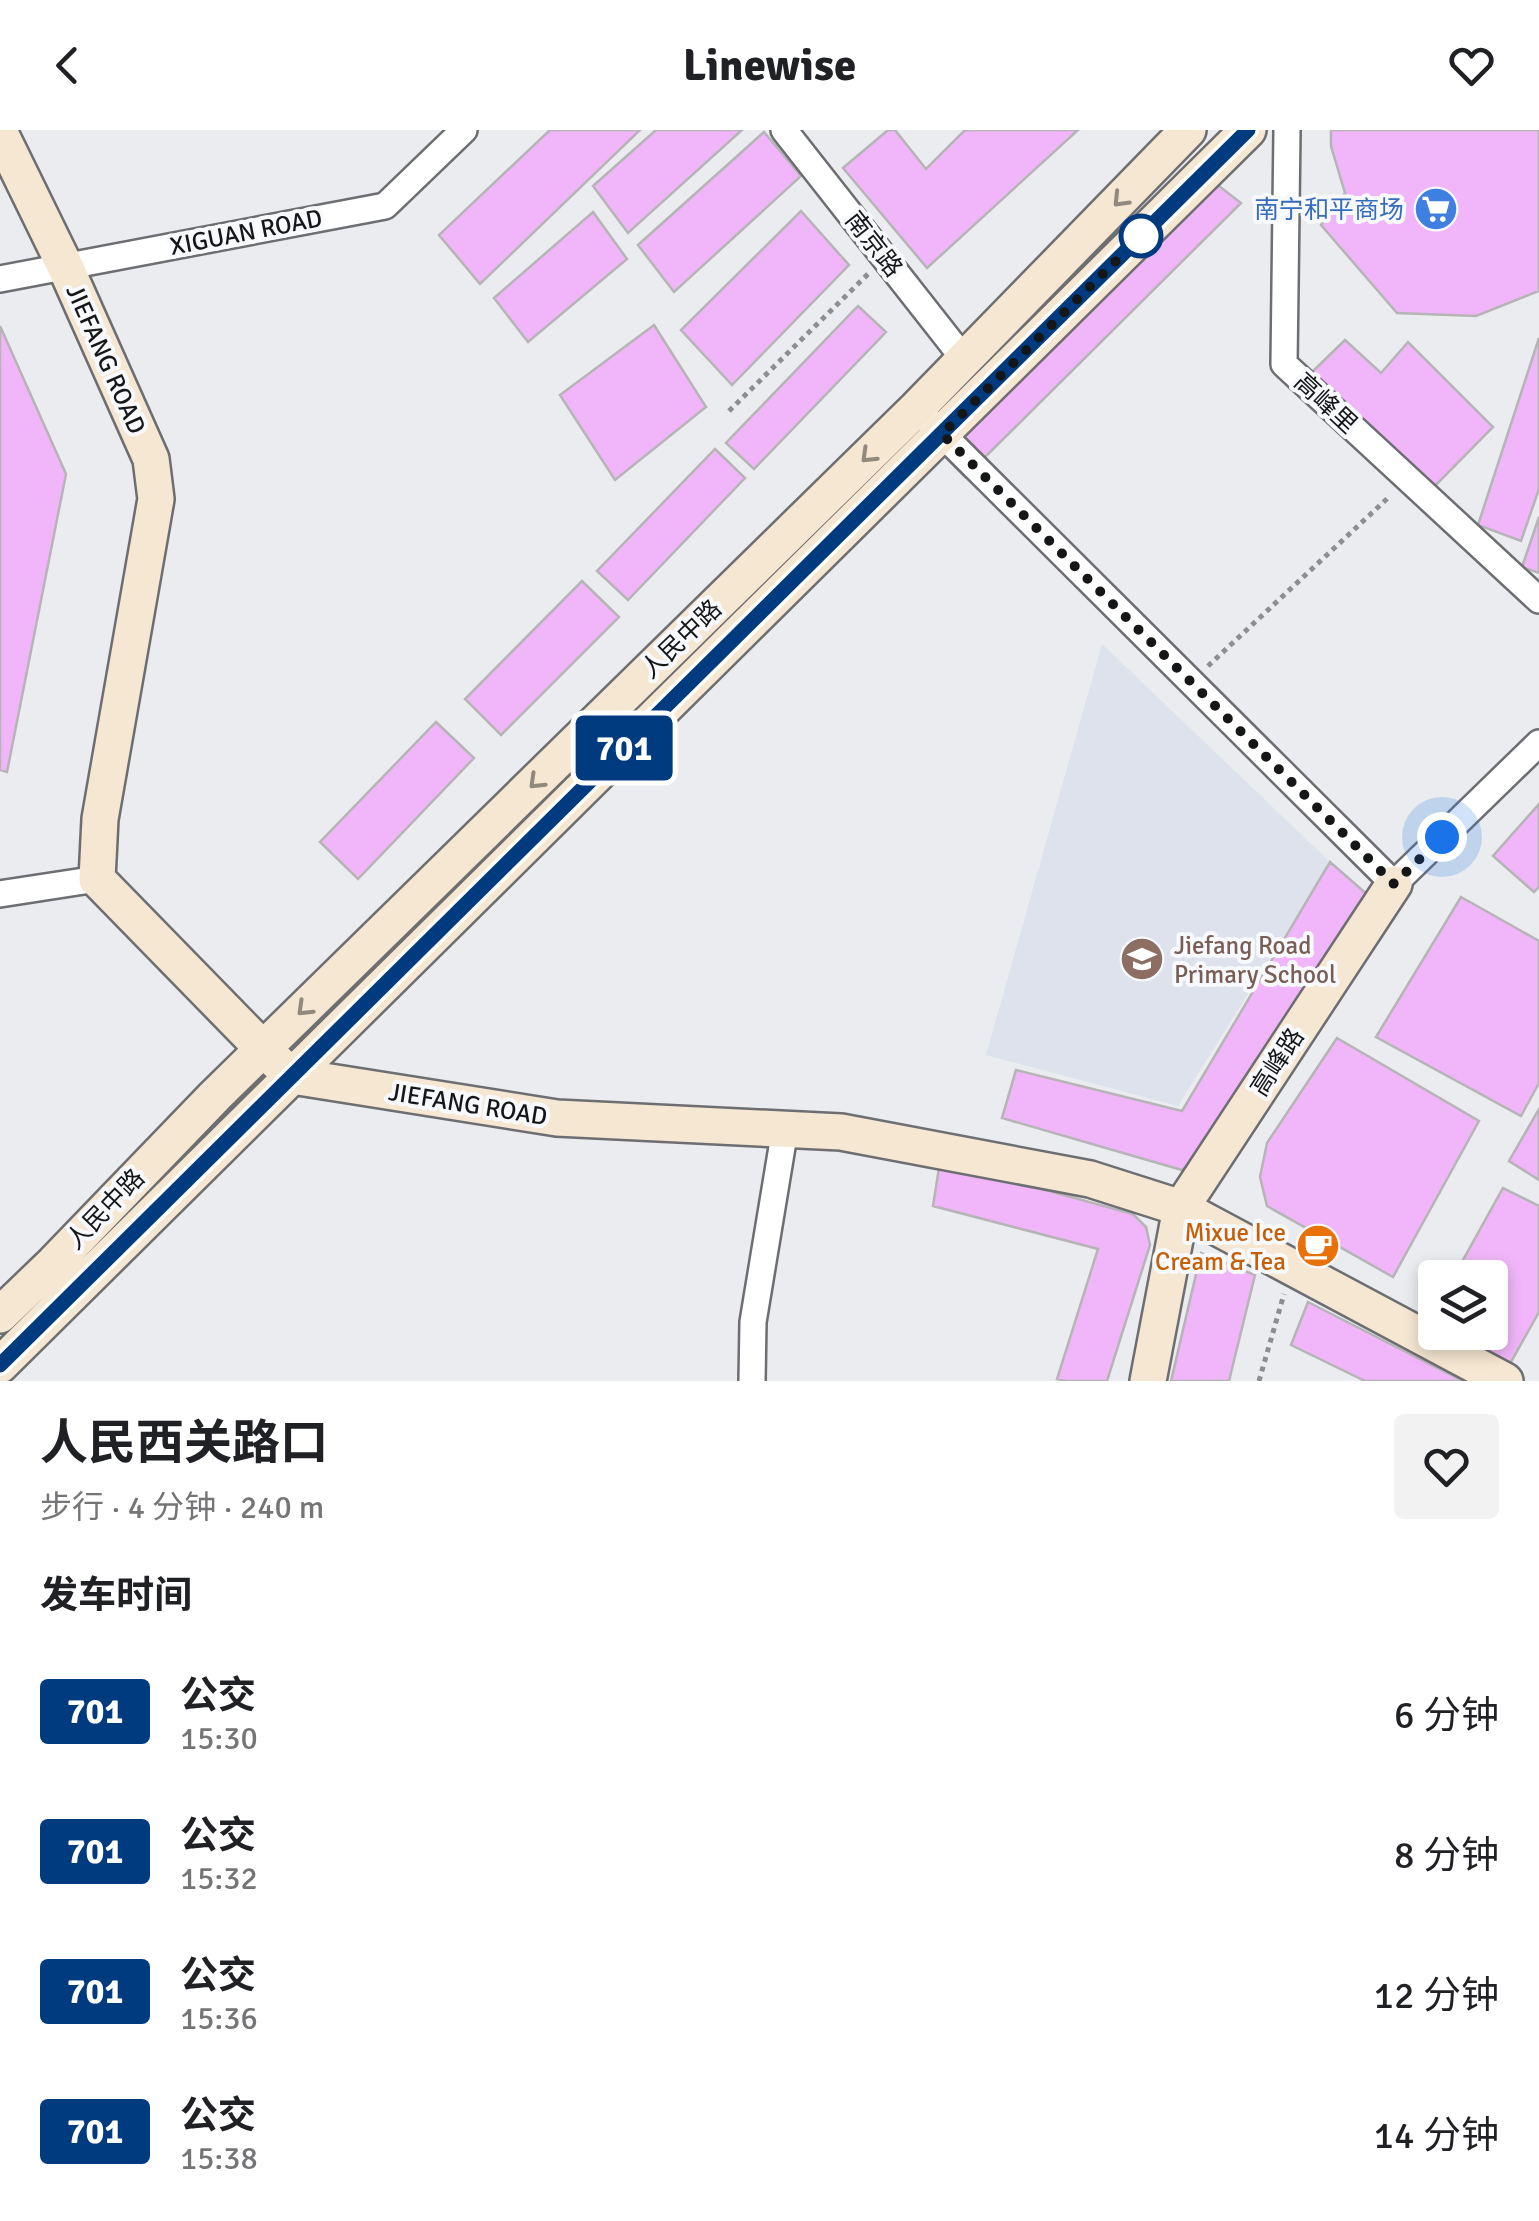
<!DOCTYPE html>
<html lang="zh">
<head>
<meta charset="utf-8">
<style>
  :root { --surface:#fff; --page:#f2f2f2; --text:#202124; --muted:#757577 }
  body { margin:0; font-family:Signika,"Noto Sans SC",sans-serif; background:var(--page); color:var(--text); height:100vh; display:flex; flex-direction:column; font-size:38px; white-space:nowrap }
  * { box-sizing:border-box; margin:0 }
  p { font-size:32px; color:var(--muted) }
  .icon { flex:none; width:55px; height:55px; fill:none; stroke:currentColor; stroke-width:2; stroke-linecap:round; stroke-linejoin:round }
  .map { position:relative; height:1251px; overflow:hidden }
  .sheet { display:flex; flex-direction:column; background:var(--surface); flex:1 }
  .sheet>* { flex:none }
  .badge { padding:0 20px; border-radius:8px; font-size:35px; line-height:65px }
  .tools { position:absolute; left:1418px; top:1130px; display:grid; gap:20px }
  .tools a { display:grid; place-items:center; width:90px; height:90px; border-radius:10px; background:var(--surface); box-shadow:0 5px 15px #0003; font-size:50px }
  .you { position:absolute; width:50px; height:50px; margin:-25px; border:8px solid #fff; border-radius:50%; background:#1a73e8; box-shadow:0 0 0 15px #1a73e833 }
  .map>.badge { position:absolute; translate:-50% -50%; box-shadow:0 0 0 5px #fff }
  h2 { padding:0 40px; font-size:38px; line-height:90px }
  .round { display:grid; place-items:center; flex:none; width:105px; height:105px; border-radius:10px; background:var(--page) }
  .head { display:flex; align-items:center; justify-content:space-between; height:170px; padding:0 40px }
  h1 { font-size:48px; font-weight:700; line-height:75px }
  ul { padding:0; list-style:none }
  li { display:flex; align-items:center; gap:30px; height:140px; padding:0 40px }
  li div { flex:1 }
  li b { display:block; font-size:38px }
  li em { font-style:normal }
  li .badge { min-width:110px; font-weight:700; text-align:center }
  header { display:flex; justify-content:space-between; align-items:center; height:130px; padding:0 40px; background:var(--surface); font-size:45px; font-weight:700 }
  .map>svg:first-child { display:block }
  .built { fill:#dde2ec }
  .building { fill:#f0b6f9; stroke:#b6b4b6; stroke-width:2.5 }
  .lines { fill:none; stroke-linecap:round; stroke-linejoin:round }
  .street-casing { stroke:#6d6e71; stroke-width:30 }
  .secondary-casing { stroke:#6d6e71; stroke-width:40 }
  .path { stroke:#8d8e91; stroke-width:5; stroke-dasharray:5 5; stroke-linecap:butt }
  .street { stroke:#fff; stroke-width:25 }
  .secondary { stroke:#f6e7d2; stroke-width:35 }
  .oneway { stroke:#91897e }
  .line-casing { stroke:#fff; stroke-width:22 }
  .line { stroke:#003b80; stroke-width:15 }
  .walk { stroke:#151617; stroke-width:10; stroke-dasharray:0 18 }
  .stop-dot { fill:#fff; stroke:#003b80; stroke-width:5 }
  .labels { text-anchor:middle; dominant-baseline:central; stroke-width:8; stroke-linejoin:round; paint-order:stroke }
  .shop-label { font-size:25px; fill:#366cbe; stroke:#f7f9fc; text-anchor:end }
  .street-label { font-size:25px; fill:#151617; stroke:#f7f9fc }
  .education-label { font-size:25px; fill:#785e54; stroke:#f7f9fc; text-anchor:start }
  .food-label { font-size:25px; fill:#c56008; stroke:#f7f9fc; text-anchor:end }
</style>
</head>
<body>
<header><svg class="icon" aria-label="back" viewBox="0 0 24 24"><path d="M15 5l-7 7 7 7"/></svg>Linewise<svg class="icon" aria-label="heart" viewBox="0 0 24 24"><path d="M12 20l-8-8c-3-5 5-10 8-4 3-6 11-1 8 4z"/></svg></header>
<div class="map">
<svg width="1539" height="1251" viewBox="0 0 1539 1251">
  <rect width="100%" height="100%" fill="#eaecef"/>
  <!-- built -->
  <path class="built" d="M1102 514 1330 732 1178 976 986 925Z"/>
  <!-- building -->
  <path class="building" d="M550 0H640L480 154 439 105Z
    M656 0H742L628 103 593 56Z
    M888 0H895L926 39 965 0H1078L927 138 843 38Z
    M1331 0H1539V161L1476 186 1397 183 1321 95 1345 63 1331 16Z
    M764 2 801 46 674 162 638 115Z
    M1214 52 1241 73 965 347 942 323Z
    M801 81 849 135 732 255 681 200Z
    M593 82 627 129 528 212 494 168Z
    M858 176 886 202 754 339 726 313Z
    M654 195 706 277 615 350 560 265Z
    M0 196 66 344 7 642 0 640Z
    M1539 208V359L1521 411 1478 395Z
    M1345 210 1381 243 1408 212 1493 297 1432 359 1312 242Z
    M715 319 745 348 628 470 597 441Z
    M1539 387V443L1522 437Z
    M582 451 619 487 501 605 465 569Z
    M436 592 474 628 358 749 320 712Z
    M1539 674V757L1534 762 1493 726Z
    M1330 732 1369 766 1202 1024 1182 1040 1002 988 1016 940 1182 981Z
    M1461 767 1539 811V953L1521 986 1376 907Z
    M1337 908 1479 991 1393 1147 1267 1076 1260 1047 1267 1013Z
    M1539 979V1050L1509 1031Z
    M940 1031 1133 1084 1146 1097 1150 1115 1107 1251H1066L1057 1249 1098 1119 933 1076Z
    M1503 1058 1539 1076V1182L1507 1239 1437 1202H1490V1148H1453Z
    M1201 1123 1255 1145 1229 1251H1171Z
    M1308 1172 1463 1251H1365L1291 1215Z"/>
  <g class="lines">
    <!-- street casing -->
    <g class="street-casing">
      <path id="street" d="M784 0 964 229
        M1287 0 1284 234 1539 470
        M0 149 385 76 464 0
        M931 293 1394 754 1539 613
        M0 764 97 749
        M752 1251 753 1192 785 999"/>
    </g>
    <!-- secondary casing -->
    <g class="secondary-casing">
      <path id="secondary" d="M0 3 65 136 151 329 156 369 100 689 97 749 263 919 292 946 557 988 841 1002 1090 1049 1181 1078 1505 1251
        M0 1185 54 1133 215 966 917 278 1188 0
        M0 1235 1248 0
        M1148 1251 1181 1078 1394 754"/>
    </g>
    <!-- path -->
    <path class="path" d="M729 281 868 144
      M1208 536 1390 366
      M1259 1251 1284 1164"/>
    <!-- street -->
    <use href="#street" class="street"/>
    <!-- secondary -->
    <use href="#secondary" class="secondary"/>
  </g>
  <!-- one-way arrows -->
  <defs><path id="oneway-chevron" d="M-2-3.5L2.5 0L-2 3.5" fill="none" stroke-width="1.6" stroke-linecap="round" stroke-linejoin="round" transform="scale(2.5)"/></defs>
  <g class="oneway">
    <use href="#oneway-chevron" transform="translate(1120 70) rotate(134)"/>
    <use href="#oneway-chevron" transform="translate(868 326) rotate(136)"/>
    <use href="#oneway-chevron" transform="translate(536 652) rotate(136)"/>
    <use href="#oneway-chevron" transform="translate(304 879) rotate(136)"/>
  </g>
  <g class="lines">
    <!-- line casing -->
    <g class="line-casing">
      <path id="line" d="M0 1235 1248 0"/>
    </g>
    <!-- line -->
    <use href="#line" class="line"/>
    <!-- walk -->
    <path class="walk" d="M1141 106 942 304 1394 754 1442 707"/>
  </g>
  <!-- icons -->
  <defs>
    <g id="supermarket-disc" transform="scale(2.25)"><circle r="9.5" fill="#3f7fe0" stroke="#f7f9fc"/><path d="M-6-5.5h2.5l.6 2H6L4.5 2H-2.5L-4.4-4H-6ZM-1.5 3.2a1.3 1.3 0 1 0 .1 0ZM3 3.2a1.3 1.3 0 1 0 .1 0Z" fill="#fff"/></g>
    <g id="school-disc" transform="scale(2.25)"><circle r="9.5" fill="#8d6e63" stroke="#f7f9fc"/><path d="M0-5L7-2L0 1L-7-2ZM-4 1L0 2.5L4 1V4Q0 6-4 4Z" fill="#fff"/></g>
    <g id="cafe-disc" transform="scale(2.25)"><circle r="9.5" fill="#e8710a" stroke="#f7f9fc"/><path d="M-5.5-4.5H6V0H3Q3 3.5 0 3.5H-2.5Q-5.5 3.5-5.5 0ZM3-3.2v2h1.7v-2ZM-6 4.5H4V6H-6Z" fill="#fff"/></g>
  </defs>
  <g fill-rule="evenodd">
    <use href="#supermarket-disc" x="1436" y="79"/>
    <use href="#school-disc" x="1142" y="829"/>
    <use href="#cafe-disc" x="1318" y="1116"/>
  </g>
  <!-- markers -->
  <circle class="stop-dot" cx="1141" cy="106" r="20"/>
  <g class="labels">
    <!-- shop labels -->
    <g class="shop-label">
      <text x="1404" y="79">南宁和平商场</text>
    </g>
    <!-- street labels -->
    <g class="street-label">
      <text transform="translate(246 102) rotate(-11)">XIGUAN ROAD</text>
      <text transform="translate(874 114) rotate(52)">南京路</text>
      <text transform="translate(106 229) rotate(66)">JIEFANG ROAD</text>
      <text transform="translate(1326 273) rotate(43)">高峰里</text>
      <text transform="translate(681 509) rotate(-44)">人民中路</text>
      <text transform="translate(1277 932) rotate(-57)">高峰路</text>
      <text transform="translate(468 974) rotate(9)">JIEFANG ROAD</text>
      <text transform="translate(105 1079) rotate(-46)">人民中路</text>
    </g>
    <!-- education labels -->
    <g class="education-label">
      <text x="1174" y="815">Jiefang Road<tspan x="1174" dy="29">Primary School</tspan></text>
    </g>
    <!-- food labels -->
    <g class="food-label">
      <text x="1286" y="1102">Mixue Ice<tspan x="1286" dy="29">Cream &amp; Tea</tspan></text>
    </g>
  </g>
</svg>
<div class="tools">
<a><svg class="icon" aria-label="layers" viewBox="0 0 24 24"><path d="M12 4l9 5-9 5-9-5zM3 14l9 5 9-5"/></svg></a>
</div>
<div class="you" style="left:1442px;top:707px"></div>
<b class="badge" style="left:624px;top:618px;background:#003b80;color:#fff">701</b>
</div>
<section class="sheet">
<div class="head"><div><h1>人民西关路口</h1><p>步行 · 4 分钟 · 240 m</p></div><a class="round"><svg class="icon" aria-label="heart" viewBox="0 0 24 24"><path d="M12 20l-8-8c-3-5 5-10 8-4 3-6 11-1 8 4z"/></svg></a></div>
<h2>发车时间</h2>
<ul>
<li><span class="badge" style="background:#003b80;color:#fff">701</span><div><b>公交</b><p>15:30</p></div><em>6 分钟</em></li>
<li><span class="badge" style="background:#003b80;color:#fff">701</span><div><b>公交</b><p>15:32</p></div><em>8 分钟</em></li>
<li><span class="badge" style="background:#003b80;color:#fff">701</span><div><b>公交</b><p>15:36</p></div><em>12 分钟</em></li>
<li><span class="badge" style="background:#003b80;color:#fff">701</span><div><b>公交</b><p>15:38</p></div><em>14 分钟</em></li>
</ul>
</section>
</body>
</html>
